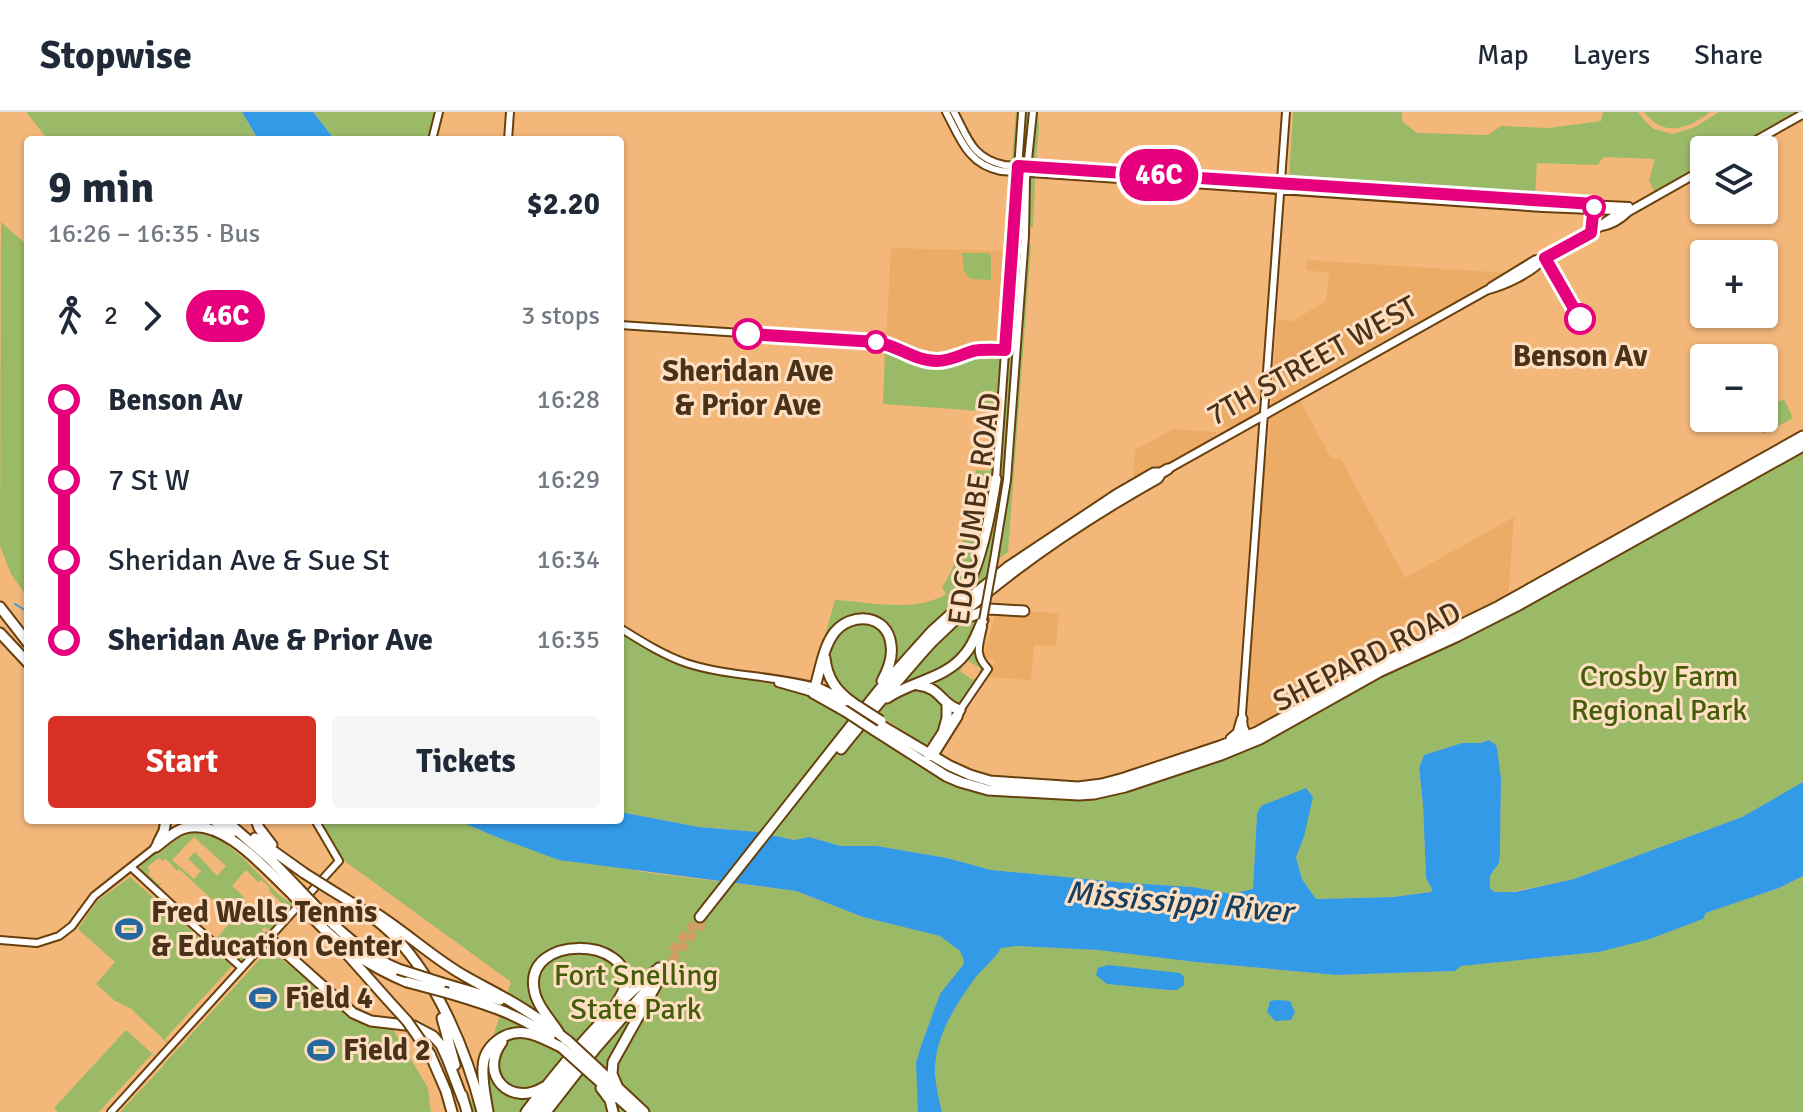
<!DOCTYPE html>
<html lang="en">
<head>
<meta charset="utf-8">
<style>
  :root { --surface:#fff; --page:#f6f6f7; --text:#1f2937; --muted:#747a83; --line:#e0e1e3; --accent:#d93025 }
  body { margin:0; font-family:Signika,sans-serif; background:var(--page); color:var(--text); height:100vh; display:flex; flex-direction:column; font-size:30px; white-space:nowrap }
  * { box-sizing:border-box; margin:0 }
  p { font-size:26px; color:var(--muted) }
  .icon { flex:none; width:44px; height:44px; fill:none; stroke:currentColor; stroke-width:2; stroke-linecap:round; stroke-linejoin:round }
  .map { position:relative; flex:1; overflow:hidden }
  .drawer { position:absolute; left:24px; top:24px; width:600px; height:688px; display:flex; flex-direction:column; background:var(--surface); border-radius:8px; box-shadow:0 2px 6px #0004 }
  .drawer>* { flex:none }
  .badge { padding:0 16px; border-radius:26px; font-size:28px; line-height:52px }
  .controls { position:absolute; left:1690px; top:24px; display:grid; gap:16px }
  .controls a { display:grid; place-items:center; width:88px; height:88px; border-radius:8px; background:var(--surface); box-shadow:0 2px 6px #0004; font-size:40px }
  .map>.badge { position:absolute; translate:-50% -50%; box-shadow:0 0 0 4px #fff }
  .legs { display:flex; align-items:center; gap:12px; height:88px; padding:0 24px; font-size:26px }
  .legs p { margin-inline-start:auto }
  .headline { display:flex; align-items:center; justify-content:space-between; height:136px; padding:0 24px }
  h1 { font-size:44px; font-weight:700; line-height:60px }
  .primary-button { display:flex; gap:16px; margin-top:auto; padding:16px 24px }
  .primary-button a { flex:1; height:92px; border-radius:8px; background:var(--accent); color:#fff; font-size:32px; font-weight:700; line-height:92px; text-align:center }
  .primary-button a+a { background:var(--page); color:var(--text) }
  ul { padding:0 24px; list-style:none }
  li { display:flex; align-items:center; gap:28px; height:80px; font-size:30px }
  li i { display:grid; place-items:center; width:12px; height:100%; margin:0 10px; background:currentColor }
  li i::after { content:''; width:20px; height:20px; margin:-10px; border:6px solid; border-radius:50%; background:var(--surface) }
  li p { margin-inline-start:auto }
  li:first-child i { background:linear-gradient(#0000 50%,currentColor 0) }
  li:last-child i { background:linear-gradient(currentColor 50%,#0000 0) }
  header { display:flex; align-items:center; gap:48px; box-sizing:border-box; height:112px; padding:0 40px; background:var(--surface); border-bottom:2px solid var(--line) }
  header strong { font-size:38px }
  nav { display:flex; gap:44px; margin-inline-start:auto; font-size:28px }
  .map>svg:first-child { display:block }
  .built { fill:#ecab66 }
  .green { fill:#9bba68; fill-rule:evenodd }
  .water { fill:#339ae8 }
  .lines { fill:none; stroke-linecap:round; stroke-linejoin:round }
  .stream { stroke:#339ae8; stroke-width:2 }
  .highway-tunnel { stroke:#d19c66; stroke-width:9; stroke-dasharray:9 4.5; stroke-linecap:butt }
  .secondary-casing { stroke:#68400d; stroke-width:10 }
  .primary-casing { stroke:#68400d; stroke-width:11 }
  .highway-casing { stroke:#68400d; stroke-width:13 }
  .secondary { stroke:#fff; stroke-width:6 }
  .primary { stroke:#fff; stroke-width:7 }
  .highway { stroke:#fff; stroke-width:9 }
  .secondary-bridge-casing { stroke:#68400d; stroke-width:10; stroke-linecap:butt }
  .highway-bridge-casing { stroke:#68400d; stroke-width:13; stroke-linecap:butt }
  .secondary-bridge { stroke:#fff; stroke-width:6 }
  .highway-bridge { stroke:#fff; stroke-width:9 }
  .line-1-casing { stroke:#fff; stroke-width:18 }
  .line-1 { stroke:#e6007e; stroke-width:12 }
  .stop-1-dot { fill:#fff; stroke:#e6007e; stroke-width:4 }
  .labels { text-anchor:middle; dominant-baseline:central; stroke-width:6; stroke-linejoin:round; paint-order:stroke }
  .stop-label { font-size:30px; font-weight:bold; fill:#4a3218; stroke:#fedfc1 }
  .street-label { font-size:30px; fill:#4a3218; stroke:#fedfc1 }
  .park-label { font-size:30px; fill:#445d0b; stroke:#fedfc1 }
  .poi-label { font-size:30px; font-weight:bold; fill:#4a3218; stroke:#fedfc1; text-anchor:start }
  .water-label { font-size:32px; font-style:italic; fill:#163e5e; stroke:#fedfc1 }
</style>
</head>
<body>
<header>
<strong>Stopwise</strong>
<nav><a>Map</a><a>Layers</a><a>Share</a></nav>
</header>
<div class="map">
<svg width="1803" height="1000" viewBox="0 0 1803 1000">
  <rect width="100%" height="100%" fill="#f3b77a"/>
  <!-- built -->
  <path class="built" d="M891 136 1007 139 1001 233H981L952 244 936 245 922 242 898 230 886 226Z
    M1307 148 1508 161 1295 279 1331 346 1341 347 1405 466 1514 405 1508 487 1376 551 1256 614 1249 612 1246 603 1265 343 1268 342 1277 208 1293 209 1326 189 1329 160 1306 159Z
    M1218 286 1260 289V300L1231 315 1216 314Z
    M1173 317 1216 320V325L1133 370 1135 338Z
    M1028 500 1059 501 1056 534 1034 533 1031 568 990 565 987 563 995 550 983 543 995 504 1024 505Z"/>
  <!-- green -->
  <path class="green" d="M26 0H242L257 28H48Z
    M313 0H436L428 28H335Z
    M1016 0H1038L1039 16 1036 48 1033 115 1006 113Z
    M1293 0H1402V9L1417 21 1488 23 1501 14 1549 16 1601 9 1603 0H1638L1646 10 1654 17 1673 22 1695 15 1719 0H1796L1728 38H1704V51L1654 79 1649 68 1655 47 1604 45 1597 53 1537 51 1535 85 1289 65Z
    M1644 0H1710C1688 17 1664 26 1644 0Z
    M1 110 28 134V486L11 462 0 434Z
    M1006 132 1031 133 1008 440 988 455 986 465C952 494 921 524 891 557L892 550 880 509 840 512 812 570 835 488C869 490 916 501 946 482L942 475C953 462 971 408 974 390 975 380 975 369 976 358L990 359 994 300 883 292 885 238 892 235C912 245 930 257 954 250 969 246 981 240 998 242Z
    M962 141H988L991 144V168L970 167 964 159Z
    M1784 287 1793 306 1764 322 1755 306H1764V297Z
    M1803 338V670L1742 705 1574 767 1505 781 1494 780 1490 776V764L1495 758 1500 740 1501 667 1488 628 1481 631H1462L1424 643 1419 657 1423 693 1426 766 1432 776 1431 780 1393 785 1316 787 1302 767 1296 745 1304 725 1261 694 1257 701 1253 777 1231 782 1193 775 1129 771 991 758 947 746 877 734H841L809 725 794 728 758 720 699 715 620 700V518L695 557 776 573 815 584 972 677 1069 686 1250 635 1690 402Z
    M980 500C976 523 965 546 944 558 930 566 911 570 896 576L954 516Z
    M863 508 882 516 889 536 880 570 862 593C853 587 843 581 837 573 834 569 834 565 832 561 824 533 836 516 863 508Z
    M977 528 976 545 983 557 980 561 979 560 980 556 967 548 960 559 973 568 975 566 977 567 959 594 928 572Z
    M925 576 943 590C943 607 940 624 925 633L912 627 905 620 875 601C892 584 901 578 925 576Z
    M320 708H456L499 726 643 760 796 779 863 805 1015 834 1099 838 1195 850 1336 863 1455 859 1460 854 1599 840 1651 826 1703 807 1706 801 1779 776 1803 764V1000H468L511 870 343 748Z
    M199 720 214 722 243 746 280 784 295 793 271 819 265 815 262 817 266 823 242 849 238 848 217 830 218 825 233 807 179 757 177 759 166 747 163 749 159 746 147 755 150 759 148 762 158 772 163 771 158 774 140 758 142 751 156 740 159 742C172 730 181 722 199 720ZM194 725 226 754 217 764 195 740 188 747 201 759 194 767 172 748ZM246 758 258 770 261 768 270 776 269 779 281 790 267 806 254 795 252 796 243 788 244 785 232 774Z
    M130 765 232 854 165 927 177 938 269 837 361 911 392 916 428 976 431 1000H120L164 953 152 942 99 1000H58L54 996 126 918 164 952 176 939 130 896 115 889 96 872 115 850 78 817 97 789Z"/>
  <!-- water -->
  <path class="water" d="M242 0H313L335 28H258Z
    M1488 628 1495 632 1497 636 1501 667 1500 740 1499 751 1490 764V776L1494 780H1515L1574 767 1742 705 1803 670V764L1779 776 1706 801 1703 807 1650 827 1599 840 1461 854 1455 859 1336 863 1195 850 1098 838 1016 834 1001 836C995 847 984 855 976 865 956 892 933 927 935 963 936 975 939 988 942 1000H918L916 951 921 934 940 882 963 853 964 848 960 839 940 824 863 805 796 779 559 748 499 726 456 708H620V700L699 715 758 720 794 728 809 725 841 734H877L947 746 991 758 1129 771 1193 775 1231 782 1253 777 1257 701 1261 694 1306 676 1313 685 1304 725 1296 745 1302 767 1316 787 1393 785 1431 780 1432 777 1426 766 1423 693 1419 656 1424 643 1462 631H1481Z
    M1108 853 1180 861 1184 865V873L1177 878H1169L1107 872 1096 863 1098 856Z
    M1277 888 1290 889 1295 900 1291 908 1275 909 1267 900 1270 889Z"/>
  <g class="lines">
    <!-- stream -->
    <path class="stream" d="M15 492 28 500"/>
    <!-- highway-tunnel -->
    <path class="highway-tunnel" d="M672 839 696 810
      M663 859 705 808"/>
    <!-- secondary casing -->
    <g class="secondary-casing">
      <path id="secondary" d="M946 0C960 26 968 53 1001 59L1543 96 1616 99 1629 97
        M954 0C968 26 972 46 1004 53L1564 91 1629 94
        M432 28 439 0
        M508 28 510 0
        M620 213 877 230C898 233 914 249 937 249 950 249 960 243 973 239 984 237 994 238 1005 238
        M996 367 1022 0
        M994 448 1007 368 1025 124 1026 67 1033 0
        M620 516C641 529 663 543 686 551 729 565 773 563 816 575
        M778 571 813 581
        M946 615 960 598 988 557C974 542 979 534 983 515
        M1249 626 1244 615 1242 602 1286 0
        M131 755 189 809 242 856
        M0 828 37 831 59 824 72 814 94 784 156 735
        M111 1000 339 749 315 708"/>
    </g>
    <!-- primary casing -->
    <g class="primary-casing">
      <path id="primary" d="M1739 38 1803 2
        M1600 115C1608 106 1616 102 1628 100L1704 57
        M1491 175 1535 148 1545 146 1600 115C1612 113 1620 108 1628 100
        M1168 357 1487 178C1507 173 1531 161 1545 146
        M930 642 936 640 958 605 960 598
        M928 645 931 637 944 617"/>
    </g>
    <!-- highway casing -->
    <g class="highway-casing">
      <path id="highway" d="M958 489C979 465 991 399 996 367
        M0 495 28 531
        M964 507 989 497 1024 499
        M0 521 28 551
        M825 546C827 566 836 579 853 591
        M918 573C942 576 940 592 960 598
        M816 575 845 589
        M887 586C912 569 946 567 965 542 974 532 977 520 983 508
        M845 599 813 581C820 562 822 537 834 521 851 499 888 502 891 533 893 545 888 558 882 569
        M879 612 950 654 970 663 990 669 1078 675 1102 672 1124 666 1220 634 1257 620 1376 554 1499 494 1803 324
        M944 617 947 606V591
        M874 618 946 664 960 670 988 678 1079 683 1094 682 1125 675 1221 643 1260 627 1379 560 1456 525 1517 494 1803 334
        M1231 627 1238 621 1242 607
        M841 637C863 609 886 583 909 556 917 547 925 537 933 529 997 466 1080 410 1158 366L1161 361
        M214 708 231 722
        M225 708 270 747 299 777
        M256 708 259 716 272 733
        M255 726 304 761
        M158 731 164 719 166 708
        M156 735C164 729 172 721 182 717 222 703 267 759 293 783
        M331 778C354 792 377 806 395 825 438 870 467 941 482 1000
        M322 801C344 824 368 844 398 857
        M377 802C405 820 430 843 458 860 481 874 506 885 528 900
        M700 805 879 578 932 519 963 491 1008 455 1116 383 1154 361H1161L1168 357
        M313 806C340 835 371 855 407 870
        M269 826 353 901 371 909 414 914 433 924 441 933 447 946 463 988
        M347 842 387 887
        M442 871 500 888
        M448 881C485 892 519 902 550 925
        M525 898 545 911 568 929
        M442 906 455 953
        M559 921C551 908 536 893 534 877 525 822 632 825 625 873 624 881 618 888 614 895
        M502 930C478 962 510 996 544 975
        M586 936 621 896
        M430 942 446 979 452 1000
        M597 956 644 1000
        M591 962 634 1000
        M601 976 610 988 613 1000
        M619 978 612 962 613 950 656 873
        M462 983 467 1000
        M488 1000C486 986 482 970 483 956 483 934 505 918 526 921 539 923 550 930 561 935
        M526 1000C566 948 608 897 659 856
        M536 1000 574 950
        M546 1000 596 936 663 859"/>
    </g>
    <!-- secondary -->
    <use href="#secondary" class="secondary"/>
    <!-- primary -->
    <use href="#primary" class="primary"/>
    <!-- highway -->
    <use href="#highway" class="highway"/>
    <!-- secondary-bridge casing -->
    <g class="secondary-bridge-casing">
      <path id="secondary-bridge" d="M983 508 994 448"/>
    </g>
    <!-- highway-bridge casing -->
    <g class="highway-bridge-casing">
      <path id="highway-bridge" d="M853 591 881 609
        M845 599 874 618
        M304 761 331 778
        M299 777 322 801
        M293 783 313 806
        M398 857 442 871
        M407 870 448 881
        M387 887 407 909 430 942
        M568 929 597 956
        M561 935 591 962"/>
    </g>
    <!-- secondary-bridge -->
    <use href="#secondary-bridge" class="secondary-bridge"/>
    <!-- highway-bridge -->
    <use href="#highway-bridge" class="highway-bridge"/>
  </g>
  <g class="lines">
    <!-- line-1 casing -->
    <g class="line-1-casing">
      <path id="line-1" d="M748 222 877 230C898 234 915 249 937 249 950 249 960 243 973 239 983 237 994 238 1005 238L1018 54 1594 92 1591 121 1545 146 1580 207"/>
    </g>
    <!-- line-1 -->
    <use href="#line-1" class="line-1"/>
  </g>
  <!-- icons -->
  <defs>
    <g id="stadium-bare" transform="scale(2.16)"><path d="M0-5a6.5 5 0 1 0 0 10a6.5 5 0 1 0 0-10ZM-3.5-1.8h7v3.6h-7Z" fill="#24689d" stroke="#fedfc1" stroke-width="2.5" paint-order="stroke"/></g>
  </defs>
  <g fill-rule="evenodd">
    <use href="#stadium-bare" x="129" y="817"/>
    <use href="#stadium-bare" x="263" y="886"/>
    <use href="#stadium-bare" x="321" y="938"/>
  </g>
  <!-- markers -->
  <g class="stop-1-dot">
    <circle cx="1594" cy="95" r="10"/>
    <circle cx="1580" cy="207" r="14"/>
    <circle cx="748" cy="222" r="14"/>
    <circle cx="876" cy="230" r="10"/>
  </g>
  <g class="labels">
    <!-- stop labels -->
    <g class="stop-label">
      <text x="1580" y="244">Benson Av</text>
      <text x="748" y="259">Sheridan Ave<tspan x="748" dy="34">&amp; Prior Ave</tspan></text>
    </g>
    <!-- street labels -->
    <g class="street-label">
      <text transform="translate(1312 249) rotate(-29)">7TH STREET WEST</text>
      <text transform="translate(975 397) rotate(-82)">EDGCUMBE ROAD</text>
      <text transform="translate(1367 545) rotate(-27)">SHEPARD ROAD</text>
    </g>
    <!-- park labels -->
    <g class="park-label">
      <text x="1659" y="564">Crosby Farm<tspan x="1659" dy="34">Regional Park</tspan></text>
      <text x="636" y="863">Fort Snelling<tspan x="636" dy="34">State Park</tspan></text>
    </g>
    <!-- poi labels -->
    <g class="poi-label">
      <text x="151" y="800">Fred Wells Tennis<tspan x="151" dy="34">&amp; Education Center</tspan></text>
      <text x="285" y="886">Field 4</text>
      <text x="343" y="938">Field 2</text>
    </g>
    <!-- water labels -->
    <g class="water-label">
      <text transform="translate(1179 790) rotate(5)">Mississippi River</text>
    </g>
  </g>
</svg>
<div class="controls">
<a><svg class="icon" aria-label="layers" viewBox="0 0 24 24"><path d="M12 4l9 5-9 5-9-5zM3 14l9 5 9-5"/></svg></a>
<a>+</a>
<a>−</a>
</div>
<b class="badge" style="left:1159px;top:63px;background:#e6007e;color:#fff">46C</b>
<section class="drawer">
<div class="headline"><div><h1>9 min</h1><p>16:26 – 16:35 · Bus</p></div><b>$2.20</b></div>
<div class="legs"><svg class="icon" aria-label="walk" viewBox="0 0 24 24"><circle cx="13" cy="4" r="2"/><path d="M13 8l-2 6 4 7M11 14l-3 7M7 12l3-4h3l4 4"/></svg>2<svg class="icon" aria-label="forward" viewBox="0 0 24 24"><path d="M9 5l7 7-7 7"/></svg><b class="badge" style="background:#e6007e;color:#fff">46C</b><p>3 stops</p></div>
<ul>
<li><i style="color:#e6007e"></i><b>Benson Av</b><p>16:28</p></li>
<li><i style="color:#e6007e"></i><span>7 St W</span><p>16:29</p></li>
<li><i style="color:#e6007e"></i><span>Sheridan Ave &amp; Sue St</span><p>16:34</p></li>
<li><i style="color:#e6007e"></i><b>Sheridan Ave &amp; Prior Ave</b><p>16:35</p></li>
</ul>
<div class="primary-button"><a>Start</a><a>Tickets</a></div>
</section>
</div>
</body>
</html>
